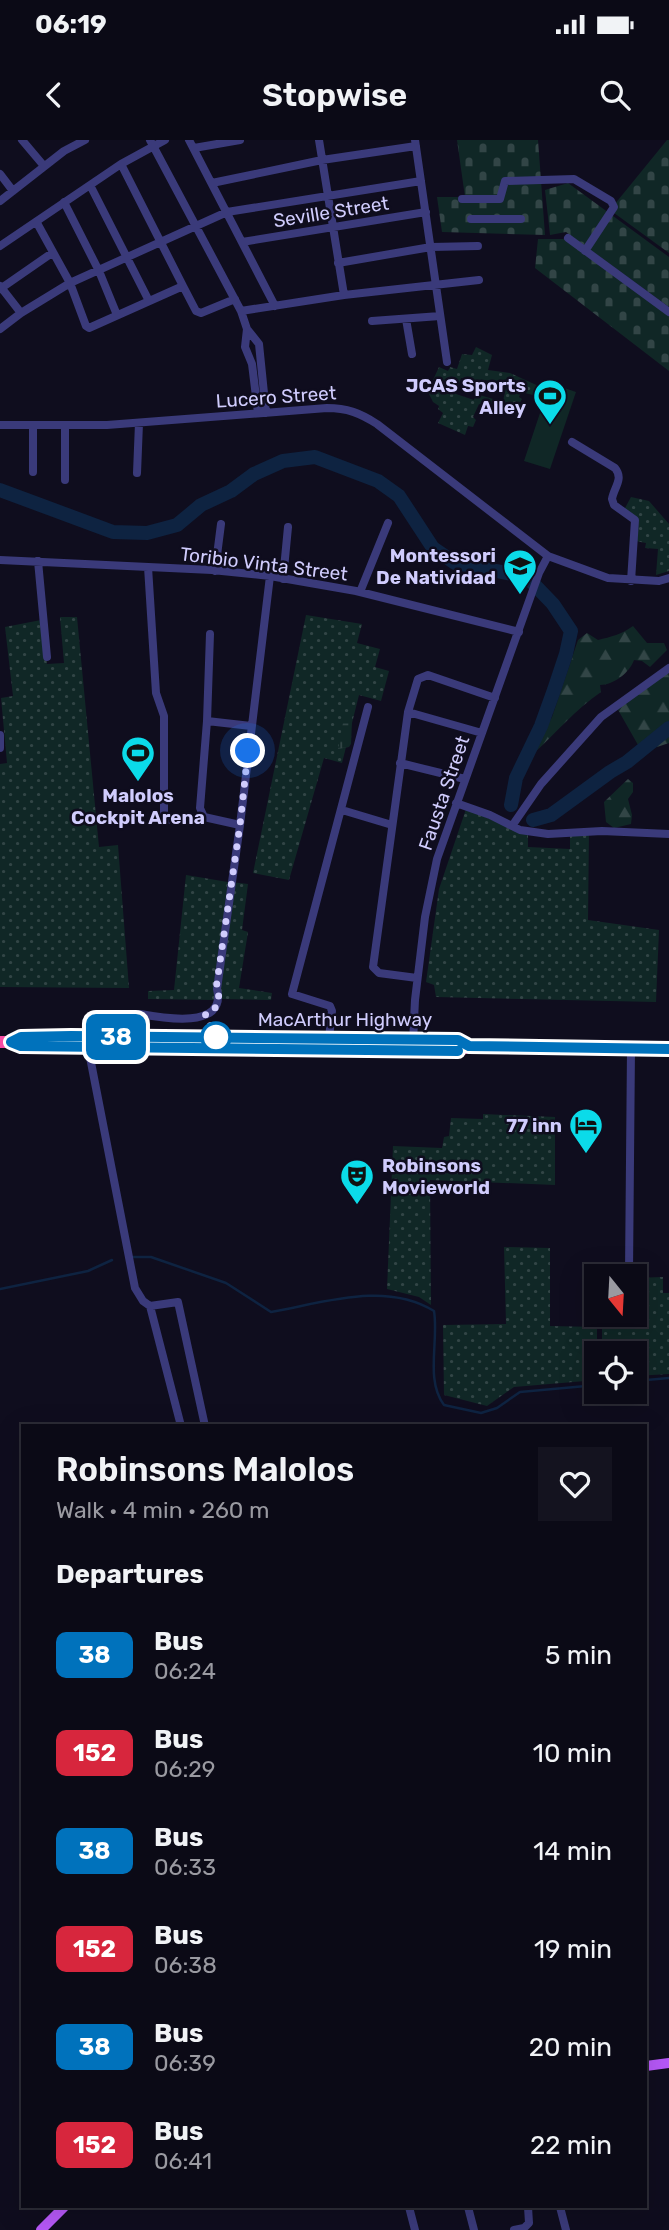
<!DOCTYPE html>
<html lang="en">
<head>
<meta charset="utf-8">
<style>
  :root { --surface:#0b0a16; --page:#14131f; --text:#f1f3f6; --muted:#9a9aa1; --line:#2b2b35 }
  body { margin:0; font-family:Rubik,sans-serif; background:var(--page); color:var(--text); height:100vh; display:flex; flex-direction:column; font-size:26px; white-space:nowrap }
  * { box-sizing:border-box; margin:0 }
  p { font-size:23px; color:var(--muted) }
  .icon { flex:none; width:38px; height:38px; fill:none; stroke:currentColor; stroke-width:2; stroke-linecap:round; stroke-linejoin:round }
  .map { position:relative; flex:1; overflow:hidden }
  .sheet { position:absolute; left:21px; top:1284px; width:626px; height:784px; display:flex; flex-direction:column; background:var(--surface); border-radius:0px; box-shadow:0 7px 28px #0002,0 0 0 2px var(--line) }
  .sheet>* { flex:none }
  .badge { padding:0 14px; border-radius:10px; font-size:24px; line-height:46px }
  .needle { width:46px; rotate:162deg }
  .tools { position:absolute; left:584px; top:1124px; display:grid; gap:14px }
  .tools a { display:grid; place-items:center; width:63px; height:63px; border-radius:0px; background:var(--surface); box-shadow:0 7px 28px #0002,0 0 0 2px var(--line); font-size:35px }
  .you { position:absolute; width:35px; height:35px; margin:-18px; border:5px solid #fff; border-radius:50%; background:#1a73e8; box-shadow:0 0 0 10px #1a73e833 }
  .map>.badge { position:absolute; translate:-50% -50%; box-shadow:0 0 0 4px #fff }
  h2 { padding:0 35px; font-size:26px; line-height:63px }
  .round { display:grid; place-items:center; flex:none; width:74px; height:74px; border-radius:0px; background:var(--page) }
  .overview { display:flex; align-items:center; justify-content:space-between; height:119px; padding:0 35px }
  h1 { font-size:33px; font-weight:600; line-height:52px }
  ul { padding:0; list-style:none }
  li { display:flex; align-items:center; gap:21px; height:98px; padding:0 35px }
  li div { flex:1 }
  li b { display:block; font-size:26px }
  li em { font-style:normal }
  li .badge { min-width:77px; font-weight:700; text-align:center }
  .status { display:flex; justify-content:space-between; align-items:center; height:49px; padding:0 35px; background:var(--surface); direction:ltr }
  .status svg { height:19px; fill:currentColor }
  header { display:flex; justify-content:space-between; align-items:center; height:91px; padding:0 35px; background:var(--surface); font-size:32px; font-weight:600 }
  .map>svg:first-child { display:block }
  .green { fill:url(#green-dots) }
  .forest { fill:url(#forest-firs) }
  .wetland { fill:url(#wetland-marsh) }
  .cemetery { fill:url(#cemetery-stones) }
  .pitch { fill:#102726 }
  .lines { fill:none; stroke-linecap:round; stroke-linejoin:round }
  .stream { stroke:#0e2341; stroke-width:2.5 }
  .river { stroke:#0e2341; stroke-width:14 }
  .minor { stroke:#3a3a7a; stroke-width:8 }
  .major { stroke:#b658f7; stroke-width:10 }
  .highway { stroke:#f74da4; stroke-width:12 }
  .line-casing { stroke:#fff; stroke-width:16 }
  .line { stroke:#0072bc; stroke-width:10 }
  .walk { stroke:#d0ccfd; stroke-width:7; stroke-dasharray:0 12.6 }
  .stop-dot { fill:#fff; stroke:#0072bc; stroke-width:3.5 }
  .labels { text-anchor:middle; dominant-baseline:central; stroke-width:5; stroke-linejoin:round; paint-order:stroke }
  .street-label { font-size:19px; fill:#d0ccfd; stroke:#0f0d1e }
  .poi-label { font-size:19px; font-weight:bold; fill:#d0ccfd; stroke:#0f0d1e; text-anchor:end }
</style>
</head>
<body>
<div class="status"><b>06:19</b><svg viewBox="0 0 49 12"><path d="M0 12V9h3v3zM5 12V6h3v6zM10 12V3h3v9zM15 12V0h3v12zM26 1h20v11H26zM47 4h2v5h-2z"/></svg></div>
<header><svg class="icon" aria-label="back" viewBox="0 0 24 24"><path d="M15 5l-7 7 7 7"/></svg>Stopwise<svg class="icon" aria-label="search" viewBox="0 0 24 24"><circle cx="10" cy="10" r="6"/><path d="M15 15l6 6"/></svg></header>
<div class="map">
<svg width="669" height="2090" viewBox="0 0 669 2090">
  <defs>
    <pattern id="green-dots" width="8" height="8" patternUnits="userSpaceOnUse" patternTransform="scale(1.75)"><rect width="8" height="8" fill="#102726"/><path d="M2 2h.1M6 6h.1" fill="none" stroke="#324546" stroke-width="1.8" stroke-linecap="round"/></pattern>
    <pattern id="forest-firs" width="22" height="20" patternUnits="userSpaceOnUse" patternTransform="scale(1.75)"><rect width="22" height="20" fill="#102726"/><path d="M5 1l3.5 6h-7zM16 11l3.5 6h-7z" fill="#324546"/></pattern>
    <pattern id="wetland-marsh" width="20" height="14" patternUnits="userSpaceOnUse" patternTransform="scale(1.75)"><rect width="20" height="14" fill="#102726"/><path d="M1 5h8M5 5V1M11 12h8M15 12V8" fill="none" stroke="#324546"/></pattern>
    <pattern id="cemetery-stones" width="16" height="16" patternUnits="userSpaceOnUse" patternTransform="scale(1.75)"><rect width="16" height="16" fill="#102726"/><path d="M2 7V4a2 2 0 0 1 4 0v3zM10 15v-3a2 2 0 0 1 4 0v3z" fill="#324546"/></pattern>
  </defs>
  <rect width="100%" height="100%" fill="#0f0d1e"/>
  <!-- green -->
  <path class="green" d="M476 207 492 215 488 230 510 233 545 249 541 257 521 252 519 257 522 259 517 268 502 265 507 244 485 240 483 246 461 238 456 254 474 260 476 254 500 261 498 270 479 264 473 277 476 280 473 287 468 286 465 295 438 283 443 273 438 269 439 266 433 262 428 252 432 245 436 246 437 242 433 240 439 227 448 231 450 227 457 229 462 214 472 215Z
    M631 357 649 361 669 384V431L656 435 658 409 645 408 646 403 630 400 634 378 624 370Z
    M306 475 362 484 357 503 380 509 375 527 389 531 381 561 359 555 342 623 324 618 289 740 253 733Z
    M60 477H77L99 707 118 705 129 848 0 847V624L7 623 1 558 13 556 5 487 41 480 47 524 64 523Z
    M466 669 528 695V707L570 709V692L589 691 588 780 659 790 656 862 436 857 434 845 426 842 439 749Z
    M186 735 228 742 214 860 148 859V851L174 850Z
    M231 742 248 744 242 790 248 792 239 848 272 853 271 860 222 859 219 849Z
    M483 974 555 977V1045L430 1040 431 1165 419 1157 387 1149 393 1006 442 1008 444 997 449 996 451 978 483 979Z
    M504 1107 550 1108V1186L597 1187V1240L514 1247 487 1266 444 1255 443 1185 506 1184Z
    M663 1137V1153H669V1234L635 1236V1213H602V1174H635V1138Z"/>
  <!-- forest -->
  <path class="forest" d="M633 486 647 503H664L667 510 650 527 642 521 634 520C630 532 614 545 600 545L601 552C576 569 555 594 532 615L552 577 578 500 587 493 598 500C611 497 622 494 633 486Z
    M669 530V603L642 612 617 568Z
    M628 639 633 643V652L628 659 632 675 631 684 614 688 606 682 604 662Z"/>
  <!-- wetland -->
  <path class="wetland" d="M344 578 352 581 351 604 349 607 338 609Z"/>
  <!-- cemetery -->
  <path class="cemetery" d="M457 0H538L545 95 442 92 437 57H465Z
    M667 0H669V113L610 70Z
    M568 43 669 117V167L566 92 550 95 545 50Z
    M538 99H564L669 176V231L535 128Z"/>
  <!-- pitch -->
  <path class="pitch" d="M550 243 576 252 550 329 524 321Z"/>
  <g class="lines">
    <!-- stream -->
    <path class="stream" d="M133 1117H151L226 1143 271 1172C323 1163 385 1141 434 1171 439 1201 425 1240 444 1265L481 1273 497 1268 520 1252 597 1245
      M0 1149 88 1131 112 1120
      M635 1241 669 1238"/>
    <!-- river -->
    <path class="river" d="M0 350 113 392 147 393 177 385 201 365 231 351 254 334 283 321 315 317 378 341 399 356 433 408 455 423 527 437 553 464 571 491 566 514 554 550 541 586 516 638 511 665
      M533 680 551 675 610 632 627 622 669 588"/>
    <!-- minor -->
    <path class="minor" d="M22 0 44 26
      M150 0 241 171 247 189
      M189 0 275 166
      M319 0 344 155
      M415 0 447 222
      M194 8 240 0
      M121 24 183 146
      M0 34 13 51
      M212 43 322 20 416 6
      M90 45 149 161
      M462 59H500L505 41 574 39 611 61 614 67 585 111
      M0 61 64 11 85 0
      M64 62 99 131 117 175
      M471 79H521
      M37 83 70 143 86 186 89 188 183 146 196 171 201 173 235 159
      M568 98 669 172
      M242 102 426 72
      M0 106 121 24 165 0
      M338 123 431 107 478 106
      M0 146 21 173 70 143 227 72 421 41
      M0 149 52 113
      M241 171 344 155 479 140
      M406 179 412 214
      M372 181 440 176
      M0 189 21 173
      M258 273 252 224 245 207 247 189 259 204 266 273
      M0 285H107L327 268C347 268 360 273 377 284L548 416 608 438 659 441 669 438
      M33 285V332
      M572 302 615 328C624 339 614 347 612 359L614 365 635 380 631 441
      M137 333 139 283
      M65 340V285
      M0 420 212 430 270 436 356 451 519 492
      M38 421 47 517
      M148 427 156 553 164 576V680L204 677
      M215 431 221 384
      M283 439 288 387
      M360 452 388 383
      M210 494 207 581 200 668 204 677 240 685
      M408 572 482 593
      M207 581 251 586
      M0 595V608
      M400 623 465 639
      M456 663 490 675 520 690 548 694 602 691 669 694
      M342 670 392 685
      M512 686 541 644 601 577 669 528
      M417 838 379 833 373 827 408 572 418 539 428 535 495 558
      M140 874C162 878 227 890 217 849L240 685 270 436
      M329 898 332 871 330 866 292 854 368 567
      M413 902 415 860 425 777 437 719 539 433 548 416
      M88 907 135 1148 143 1161 150 1166 181 1286
      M629 1132 631 908
      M150 1166 178 1162 205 1286
      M409 2067 415 2090
      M468 2067 474 2090
      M560 2067 566 2090
      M514 2090 524 2088 529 2083 528 2067"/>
    <!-- major -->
    <path class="major" d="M646 1926 669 1923
      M41 2090 64 2067"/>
    <!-- highway -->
    <path class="highway" d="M0 902H11L21 906 412 911H458L469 906 669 909
      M11 902 21 897 458 900 469 906"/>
  </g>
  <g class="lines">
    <!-- line casing -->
    <g class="line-casing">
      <path id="line" d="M458 911 21 906 11 902 21 897 71 896 458 900 469 906 669 909"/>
    </g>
    <!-- line -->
    <use href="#line" class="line"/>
    <!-- walk -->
    <path class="walk" d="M216 897 205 875 214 871 219 857 216 849 240 685 248 611"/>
  </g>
  <!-- icons -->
  <defs>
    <g id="stadium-pin" transform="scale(1.75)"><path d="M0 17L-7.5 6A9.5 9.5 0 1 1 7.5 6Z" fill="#0bdbe9" stroke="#0f0d1e"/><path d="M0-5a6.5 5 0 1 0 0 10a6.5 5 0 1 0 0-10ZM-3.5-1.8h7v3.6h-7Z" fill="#111"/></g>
    <g id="school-pin" transform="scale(1.75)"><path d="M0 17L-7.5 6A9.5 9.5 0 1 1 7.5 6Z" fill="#0bdbe9" stroke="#0f0d1e"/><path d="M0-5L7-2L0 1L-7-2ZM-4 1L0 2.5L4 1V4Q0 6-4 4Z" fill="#111"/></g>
    <g id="hotel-pin" transform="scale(1.75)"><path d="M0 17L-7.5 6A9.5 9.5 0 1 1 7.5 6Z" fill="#0bdbe9" stroke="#0f0d1e"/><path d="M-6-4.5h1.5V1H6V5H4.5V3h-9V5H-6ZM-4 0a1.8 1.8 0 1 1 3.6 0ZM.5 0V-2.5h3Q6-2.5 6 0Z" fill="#111"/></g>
    <g id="theatre-pin" transform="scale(1.75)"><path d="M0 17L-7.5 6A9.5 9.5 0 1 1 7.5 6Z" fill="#0bdbe9" stroke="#0f0d1e"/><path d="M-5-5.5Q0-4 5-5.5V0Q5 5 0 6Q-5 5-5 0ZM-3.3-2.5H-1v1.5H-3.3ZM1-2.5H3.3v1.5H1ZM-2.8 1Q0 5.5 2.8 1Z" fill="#111"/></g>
  </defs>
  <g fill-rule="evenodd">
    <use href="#stadium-pin" x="550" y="256"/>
    <use href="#school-pin" x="520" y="426"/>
    <use href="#stadium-pin" x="138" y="613"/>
    <use href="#hotel-pin" x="586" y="985"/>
    <use href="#theatre-pin" x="357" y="1036"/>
  </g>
  <!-- markers -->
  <circle class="stop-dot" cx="216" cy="897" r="14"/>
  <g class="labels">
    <!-- street labels -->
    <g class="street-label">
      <text transform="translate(331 72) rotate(-9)">Seville Street</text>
      <text transform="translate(276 257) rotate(-4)">Lucero Street</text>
      <text transform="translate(264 424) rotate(7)">Toribio Vinta Street</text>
      <text transform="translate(444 653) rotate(-71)">Fausta Street</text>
      <text x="345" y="879">MacArthur Highway</text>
    </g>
    <!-- poi labels -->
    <g class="poi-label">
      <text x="526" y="245">JCAS Sports<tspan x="526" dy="22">Alley</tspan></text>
      <text x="496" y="415">Montessori<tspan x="496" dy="22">De Natividad</tspan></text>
      <text x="138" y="655" text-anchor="middle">Malolos<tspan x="138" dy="22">Cockpit Arena</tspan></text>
      <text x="562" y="985">77 inn</text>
      <text x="382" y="1025" text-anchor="start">Robinsons<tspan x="382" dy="22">Movieworld</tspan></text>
    </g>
  </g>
</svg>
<div class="tools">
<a><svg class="needle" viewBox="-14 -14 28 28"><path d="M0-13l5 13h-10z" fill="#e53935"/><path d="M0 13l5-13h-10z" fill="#9a9aa1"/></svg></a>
<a><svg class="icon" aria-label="locate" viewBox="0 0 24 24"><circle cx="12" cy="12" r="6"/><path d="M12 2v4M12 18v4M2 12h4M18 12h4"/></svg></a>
</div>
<div class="you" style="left:248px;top:611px"></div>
<b class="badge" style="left:116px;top:897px;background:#0072bc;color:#fff">38</b>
<section class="sheet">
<div class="overview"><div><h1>Robinsons Malolos</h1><p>Walk · 4 min · 260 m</p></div><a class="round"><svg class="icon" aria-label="heart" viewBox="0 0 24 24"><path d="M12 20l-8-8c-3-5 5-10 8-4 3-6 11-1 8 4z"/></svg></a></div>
<h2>Departures</h2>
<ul>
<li><span class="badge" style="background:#0072bc;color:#fff">38</span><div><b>Bus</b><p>06:24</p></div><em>5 min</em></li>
<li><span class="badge" style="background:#d7263d;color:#fff">152</span><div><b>Bus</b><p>06:29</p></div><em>10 min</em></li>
<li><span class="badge" style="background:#0072bc;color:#fff">38</span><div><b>Bus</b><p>06:33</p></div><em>14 min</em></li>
<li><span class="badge" style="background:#d7263d;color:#fff">152</span><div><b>Bus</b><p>06:38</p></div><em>19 min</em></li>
<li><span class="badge" style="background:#0072bc;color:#fff">38</span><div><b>Bus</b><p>06:39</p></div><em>20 min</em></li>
<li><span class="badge" style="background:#d7263d;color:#fff">152</span><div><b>Bus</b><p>06:41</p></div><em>22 min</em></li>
</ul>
</section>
</div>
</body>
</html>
